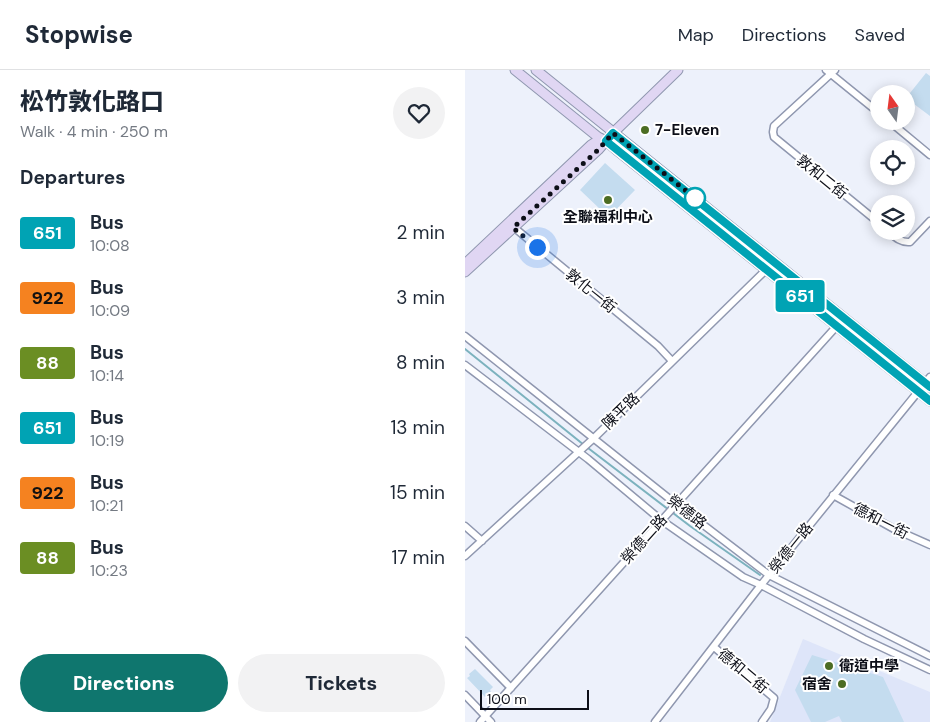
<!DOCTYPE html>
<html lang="en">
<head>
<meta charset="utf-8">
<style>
  :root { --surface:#fff; --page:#f2f2f3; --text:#1f2937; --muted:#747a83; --line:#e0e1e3; --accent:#0f766e }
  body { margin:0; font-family:"DM Sans","Noto Sans TC",sans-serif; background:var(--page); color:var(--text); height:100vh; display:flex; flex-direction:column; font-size:19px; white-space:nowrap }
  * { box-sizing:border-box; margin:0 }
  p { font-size:16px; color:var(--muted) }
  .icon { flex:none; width:28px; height:28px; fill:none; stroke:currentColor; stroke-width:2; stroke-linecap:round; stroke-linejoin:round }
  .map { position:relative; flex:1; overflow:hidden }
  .drawer { display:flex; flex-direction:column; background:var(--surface); width:465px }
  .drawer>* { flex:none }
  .badge { padding:0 10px; border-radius:4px; font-size:18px; line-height:32px }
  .needle { width:32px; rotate:346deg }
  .fabs { position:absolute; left:405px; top:15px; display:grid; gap:10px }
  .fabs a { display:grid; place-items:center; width:45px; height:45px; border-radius:50%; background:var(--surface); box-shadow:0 2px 12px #0003; font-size:25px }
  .scale { position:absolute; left:15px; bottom:12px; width:109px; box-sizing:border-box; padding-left:5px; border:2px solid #0d0f18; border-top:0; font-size:14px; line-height:18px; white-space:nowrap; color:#0d0f18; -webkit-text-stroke:4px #fff; paint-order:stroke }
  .you { position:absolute; width:25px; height:25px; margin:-12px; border:4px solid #fff; border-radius:50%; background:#1a73e8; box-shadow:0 0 0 8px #1a73e833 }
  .map>.badge { position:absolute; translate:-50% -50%; box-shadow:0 0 0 2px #fff }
  h2 { padding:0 20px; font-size:19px; line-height:45px }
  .round { display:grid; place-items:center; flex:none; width:52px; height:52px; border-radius:26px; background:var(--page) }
  .head { display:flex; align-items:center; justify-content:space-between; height:85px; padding:0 20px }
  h1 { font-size:24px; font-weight:800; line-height:38px }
  .primary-button { display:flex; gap:10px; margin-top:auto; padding:10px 20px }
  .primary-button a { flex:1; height:58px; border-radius:30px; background:var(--accent); color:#fff; font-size:20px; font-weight:800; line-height:58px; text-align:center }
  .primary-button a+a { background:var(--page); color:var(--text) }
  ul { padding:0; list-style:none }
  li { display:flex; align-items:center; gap:15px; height:65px; padding:0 20px }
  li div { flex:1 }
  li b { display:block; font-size:19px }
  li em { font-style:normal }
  li .badge { min-width:55px; font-weight:700; text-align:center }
  header { display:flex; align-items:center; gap:30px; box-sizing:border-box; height:70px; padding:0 25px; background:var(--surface); border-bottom:1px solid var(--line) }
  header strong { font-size:24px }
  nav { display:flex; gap:28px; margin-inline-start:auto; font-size:18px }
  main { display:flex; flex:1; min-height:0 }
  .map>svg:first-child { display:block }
  .built { fill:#dee5f9 }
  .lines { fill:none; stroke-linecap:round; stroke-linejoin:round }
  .stream { stroke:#7cb2be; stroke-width:2 }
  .building { fill:#c4dcef }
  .street-casing { stroke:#8f97af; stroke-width:9 }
  .secondary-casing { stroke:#8f97af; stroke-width:11 }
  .street { stroke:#fff; stroke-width:6 }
  .secondary { stroke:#e0d6f3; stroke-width:9 }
  .line-casing { stroke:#fff; stroke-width:11 }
  .line { stroke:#00a3b4; stroke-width:8 }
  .walk { stroke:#0d0f18; stroke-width:5; stroke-dasharray:0 9 }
  .poi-dot { fill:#4c6d23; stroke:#fff; stroke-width:2 }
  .stop-dot { fill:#fff; stroke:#00a3b4; stroke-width:2.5 }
  .labels { text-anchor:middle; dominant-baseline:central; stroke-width:4; stroke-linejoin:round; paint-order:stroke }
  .poi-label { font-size:15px; font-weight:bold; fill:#0d0f18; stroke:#fff; text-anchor:start }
  .street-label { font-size:15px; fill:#0d0f18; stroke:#fff }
</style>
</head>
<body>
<header>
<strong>Stopwise</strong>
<nav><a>Map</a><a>Directions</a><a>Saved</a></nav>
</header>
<main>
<section class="drawer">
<div class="head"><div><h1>松竹敦化路口</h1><p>Walk · 4 min · 250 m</p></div><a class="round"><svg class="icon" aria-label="heart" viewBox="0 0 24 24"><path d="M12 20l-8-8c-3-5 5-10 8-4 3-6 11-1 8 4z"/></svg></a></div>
<h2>Departures</h2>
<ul>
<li><span class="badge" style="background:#00a3b4;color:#fff">651</span><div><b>Bus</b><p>10:08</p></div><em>2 min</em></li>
<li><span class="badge" style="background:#f58220;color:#111">922</span><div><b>Bus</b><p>10:09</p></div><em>3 min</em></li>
<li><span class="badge" style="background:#6b8e23;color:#fff">88</span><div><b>Bus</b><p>10:14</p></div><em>8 min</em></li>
<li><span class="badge" style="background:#00a3b4;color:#fff">651</span><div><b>Bus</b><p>10:19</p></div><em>13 min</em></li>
<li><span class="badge" style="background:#f58220;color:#111">922</span><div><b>Bus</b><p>10:21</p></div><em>15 min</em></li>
<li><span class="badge" style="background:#6b8e23;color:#fff">88</span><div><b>Bus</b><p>10:23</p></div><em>17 min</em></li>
</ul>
<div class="primary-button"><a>Directions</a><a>Tickets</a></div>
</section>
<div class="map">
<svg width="465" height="652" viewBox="0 0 465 652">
  <rect width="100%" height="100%" fill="#edf1fb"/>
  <!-- built -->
  <path class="built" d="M338 569 465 622V652H305Z"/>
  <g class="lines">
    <!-- stream -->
    <path class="stream" d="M0 279 119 375
      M123 378 225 456 295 505"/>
  </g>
  <!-- building -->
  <path class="building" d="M461 3 465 6V46L441 28Z
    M140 93 170 120 137 154 129 147 136 140 115 120Z
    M347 585 418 607 439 652H377L374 646 360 652H346L330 620Z
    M10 599 28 617 25 620 26 622 20 627 2 608 5 606 4 604Z"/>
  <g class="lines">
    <!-- street casing -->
    <g class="street-casing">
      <path id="street" d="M361 0 414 43
        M370 0 309 56 308 62 309 67 414 153
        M424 51 465 85
        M46 155 193 276 207 291
        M423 161C430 167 436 173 445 172L465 151
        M0 266 211 434 304 505 465 586
        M0 295 123 389 196 450 278 507 296 515 399 569 465 600
        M368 425 429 459 465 475
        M0 456 17 471
        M0 486 129 368 309 192
        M0 571 46 618
        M249 577 309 628 306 639 297 652
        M0 625 26 652
        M15 652 379 248
        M190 652 296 515 465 307"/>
    </g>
    <!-- secondary casing -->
    <g class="secondary-casing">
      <path id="secondary" d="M50 0 133 67 141 71 154 82 465 331
        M71 0 465 317
        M0 194 126 75 129 73 141 71
        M0 202 133 80 148 63 213 0"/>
    </g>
    <!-- street -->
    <use href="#street" class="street"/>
    <!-- secondary -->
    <use href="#secondary" class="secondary"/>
  </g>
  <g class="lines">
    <!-- line casing -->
    <g class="line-casing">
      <path id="line" d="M465 317 148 63 141 71 465 331"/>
    </g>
    <!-- line -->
    <use href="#line" class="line"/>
    <!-- walk -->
    <path class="walk" d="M72 177 48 158 133 80 148 63 230 128"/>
  </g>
  <!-- markers -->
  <g class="poi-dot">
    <circle cx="180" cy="60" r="5"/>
    <circle cx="143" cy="130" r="5"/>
    <circle cx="364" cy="596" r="5"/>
    <circle cx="377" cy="614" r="5"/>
  </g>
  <circle class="stop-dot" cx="230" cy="128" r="10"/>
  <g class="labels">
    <!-- poi labels -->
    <g class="poi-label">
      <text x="190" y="60">7-Eleven</text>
      <text x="143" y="147" text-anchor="middle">全聯福利中心</text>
      <text x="374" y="596">衛道中學</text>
      <text x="367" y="614" text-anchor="end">宿舍</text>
    </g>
    <!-- street labels -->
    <g class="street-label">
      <text transform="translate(357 107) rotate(39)">敦和二街</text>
      <text transform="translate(126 221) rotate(39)">敦化一街</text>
      <text transform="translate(156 341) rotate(-44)">陳平路</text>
      <text transform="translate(222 442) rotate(38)">榮德路</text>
      <text transform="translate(416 451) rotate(27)">德和一街</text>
      <text transform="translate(179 469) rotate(-48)">榮德二路</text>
      <text transform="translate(326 478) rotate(-51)">榮德一路</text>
      <text transform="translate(278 601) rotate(40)">德和二街</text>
    </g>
  </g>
</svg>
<div class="fabs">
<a><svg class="needle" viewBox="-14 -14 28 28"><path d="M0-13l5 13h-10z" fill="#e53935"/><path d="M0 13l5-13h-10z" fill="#747a83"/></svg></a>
<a><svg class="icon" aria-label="locate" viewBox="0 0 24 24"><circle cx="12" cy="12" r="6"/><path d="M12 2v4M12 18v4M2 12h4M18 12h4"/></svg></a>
<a><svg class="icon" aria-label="layers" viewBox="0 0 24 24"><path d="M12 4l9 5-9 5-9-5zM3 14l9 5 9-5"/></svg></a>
</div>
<div class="scale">100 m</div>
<div class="you" style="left:72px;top:177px"></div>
<b class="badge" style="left:335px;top:226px;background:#00a3b4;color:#fff">651</b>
</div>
</main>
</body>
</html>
